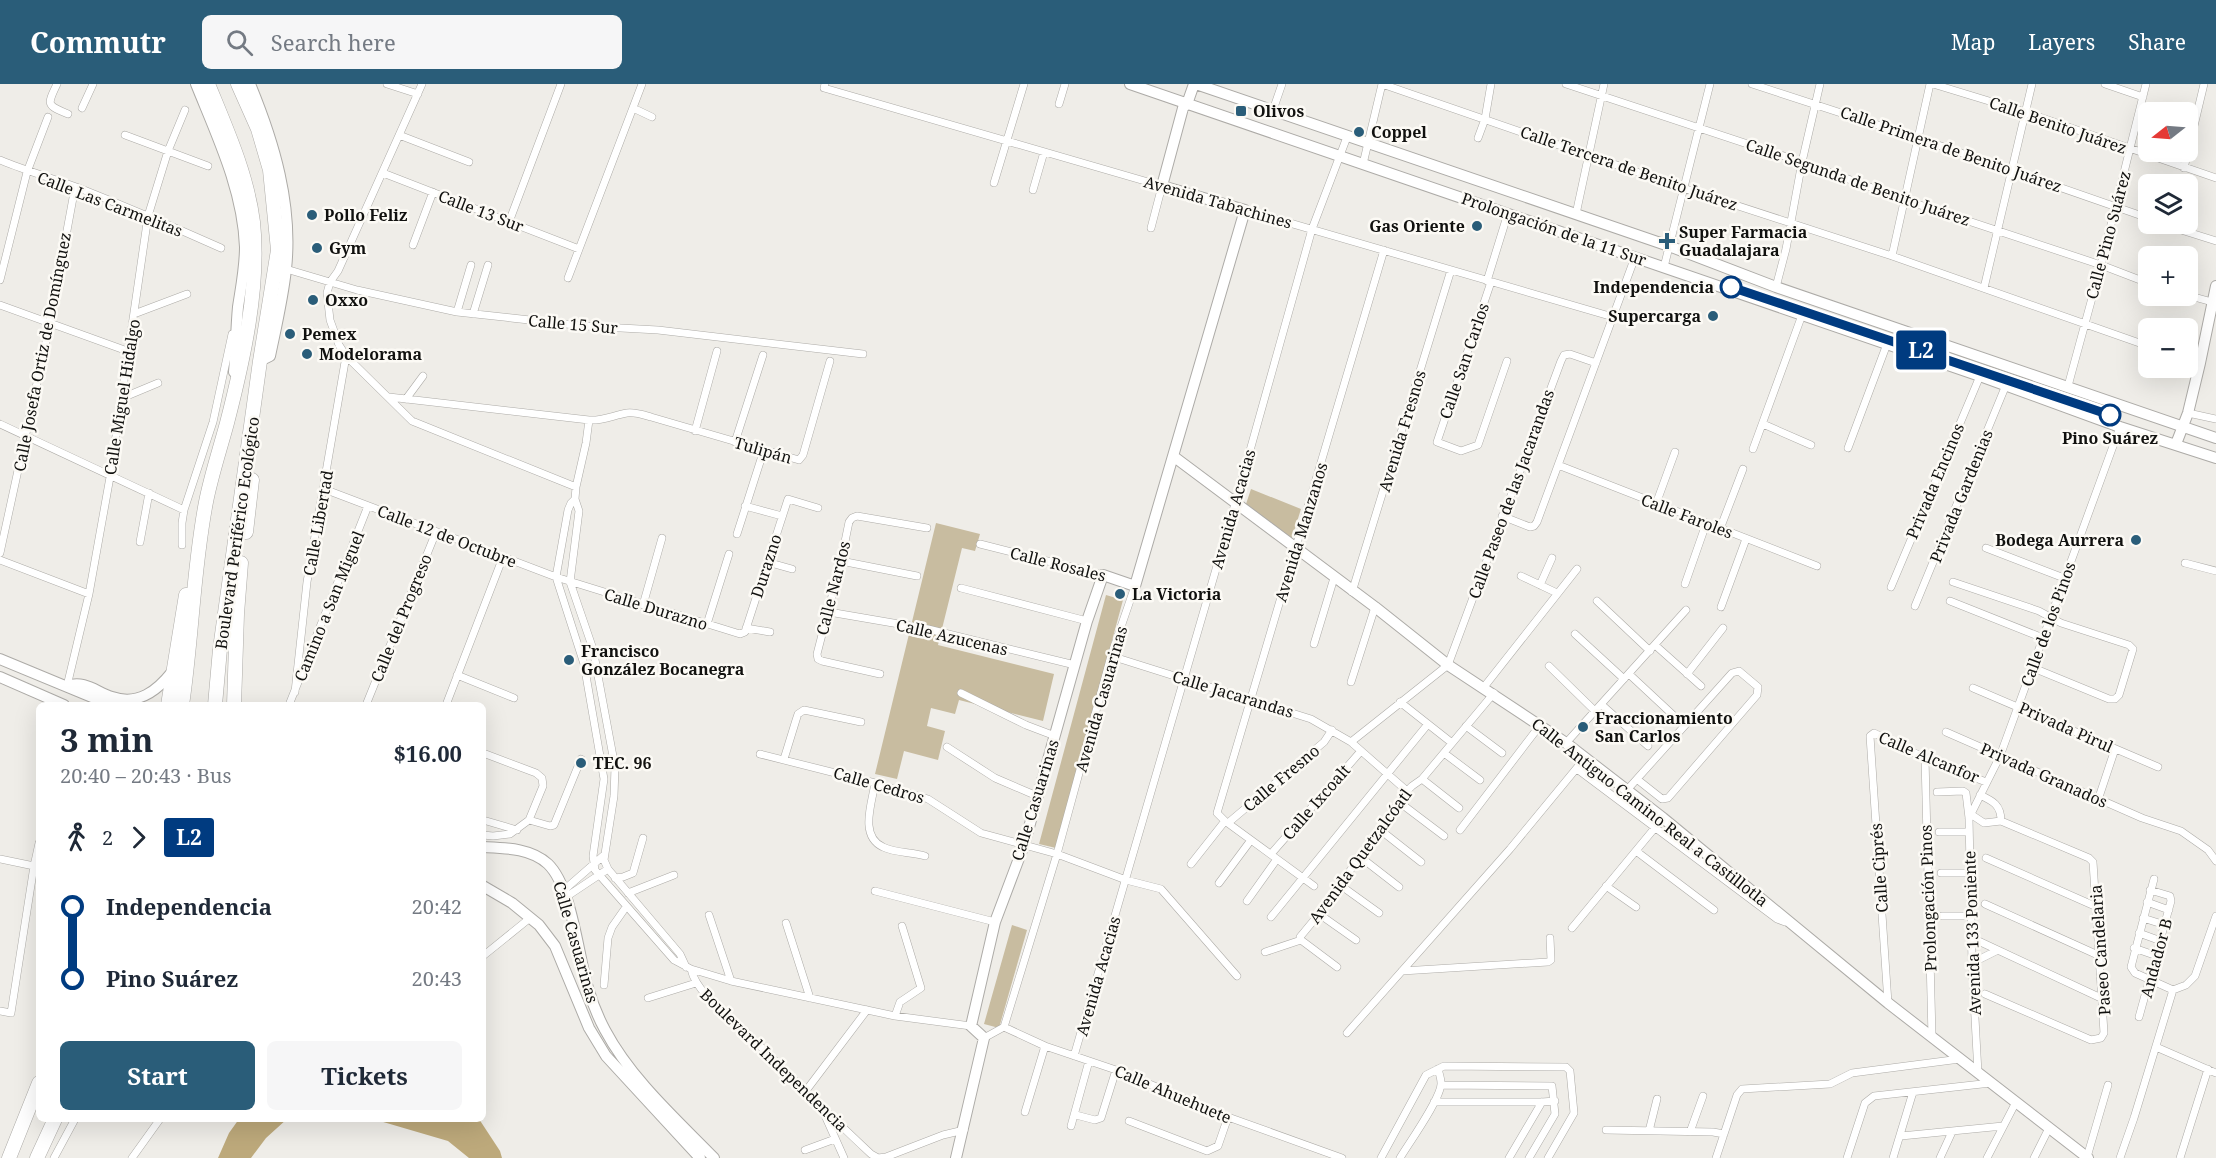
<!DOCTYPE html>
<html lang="en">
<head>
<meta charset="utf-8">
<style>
  :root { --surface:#fff; --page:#f6f6f7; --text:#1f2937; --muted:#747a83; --accent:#2a5d79 }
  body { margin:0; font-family:"Noto Serif",serif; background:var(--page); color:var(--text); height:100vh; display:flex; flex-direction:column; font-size:22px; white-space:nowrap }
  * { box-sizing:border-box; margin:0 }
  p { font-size:20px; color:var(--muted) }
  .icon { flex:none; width:33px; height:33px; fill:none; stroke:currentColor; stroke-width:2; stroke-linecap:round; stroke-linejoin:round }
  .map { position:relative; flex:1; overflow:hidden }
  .drawer { position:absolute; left:36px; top:618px; width:450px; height:420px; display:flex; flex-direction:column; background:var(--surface); border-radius:9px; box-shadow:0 6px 24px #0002 }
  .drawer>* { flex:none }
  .badge { padding:0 12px; border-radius:4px; font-size:21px; line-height:39px }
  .needle { width:39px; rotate:253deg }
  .buttons { position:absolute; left:2138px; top:18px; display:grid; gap:12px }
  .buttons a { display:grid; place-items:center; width:60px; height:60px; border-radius:9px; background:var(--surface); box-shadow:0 6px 24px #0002; font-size:30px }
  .map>.badge { position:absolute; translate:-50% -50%; box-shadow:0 0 0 3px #fff }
  .legs { display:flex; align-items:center; gap:9px; height:66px; padding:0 24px; font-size:20px }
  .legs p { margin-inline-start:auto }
  .headline { display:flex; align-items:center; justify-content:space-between; height:102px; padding:0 24px }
  h1 { font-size:33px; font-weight:700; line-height:45px }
  .button { display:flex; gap:12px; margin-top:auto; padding:12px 24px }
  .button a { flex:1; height:69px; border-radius:9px; background:var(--accent); color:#fff; font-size:24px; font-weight:700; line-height:69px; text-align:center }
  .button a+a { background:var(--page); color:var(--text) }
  ul { padding:0 24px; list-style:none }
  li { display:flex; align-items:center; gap:21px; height:72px; font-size:22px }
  li i { display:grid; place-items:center; width:9px; height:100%; margin:0 8px; background:currentColor }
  li i::after { content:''; width:15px; height:15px; margin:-8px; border:4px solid; border-radius:50%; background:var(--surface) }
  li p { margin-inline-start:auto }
  li:first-child i { background:linear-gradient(#0000 50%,currentColor 0) }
  li:last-child i { background:linear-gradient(currentColor 50%,#0000 0) }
  header { display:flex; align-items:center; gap:36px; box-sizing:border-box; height:84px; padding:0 30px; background:var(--accent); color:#fff }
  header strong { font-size:28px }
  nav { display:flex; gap:33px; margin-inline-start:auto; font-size:21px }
  .search { width:420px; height:54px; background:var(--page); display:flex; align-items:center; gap:15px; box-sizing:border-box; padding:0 21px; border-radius:9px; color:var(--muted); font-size:22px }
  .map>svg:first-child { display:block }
  .green { fill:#c8bca0 }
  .water { fill:#bda97b }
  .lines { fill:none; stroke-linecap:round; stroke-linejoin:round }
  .street-casing { stroke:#adaba7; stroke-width:8 }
  .secondary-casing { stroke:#adaba7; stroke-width:12 }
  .highway-casing { stroke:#adaba7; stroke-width:15 }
  .street { stroke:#fff; stroke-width:7 }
  .secondary { stroke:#fff; stroke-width:10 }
  .highway { stroke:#fff; stroke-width:14 }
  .line-1-casing { stroke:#fff; stroke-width:14 }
  .line-1 { stroke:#003b80; stroke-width:9 }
  .poi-dot { fill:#2a5d79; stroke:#fcfaf5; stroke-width:2 }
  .stop-1-dot { fill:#fff; stroke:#003b80; stroke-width:3 }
  .labels { text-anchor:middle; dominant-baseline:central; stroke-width:5; stroke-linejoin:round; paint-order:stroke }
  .poi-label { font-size:16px; font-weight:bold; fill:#11110f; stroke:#fcfaf5; text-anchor:start }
  .street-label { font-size:16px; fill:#11110f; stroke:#fcfaf5 }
  .stop-label { font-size:16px; font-weight:bold; fill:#11110f; stroke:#fcfaf5; text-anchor:end }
</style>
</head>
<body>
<header>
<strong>Commutr</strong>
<div class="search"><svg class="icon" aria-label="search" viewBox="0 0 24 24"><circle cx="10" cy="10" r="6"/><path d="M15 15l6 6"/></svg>Search here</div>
<nav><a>Map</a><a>Layers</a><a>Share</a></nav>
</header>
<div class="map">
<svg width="2216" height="1074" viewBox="0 0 2216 1074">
  <rect width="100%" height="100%" fill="#efede8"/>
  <!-- green -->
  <path class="green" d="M1251 405 1301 425 1291 457 1246 420Z
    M936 439 980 450 975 467 962 464 938 561 1054 590 1043 637 959 616 955 630 931 624 927 642 945 647 938 676 904 667 897 695 875 690Z
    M1106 511 1123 516 1056 764 1039 760Z
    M1012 841 1027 846 999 944 984 940Z"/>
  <!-- water -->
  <path class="water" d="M239 1035H287L266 1054 251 1074H218L229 1049Z
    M373 1035H479L500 1067 502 1074H469L448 1057Z"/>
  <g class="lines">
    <!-- street casing -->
    <g class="street-casing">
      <path id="street" d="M57 0C47 21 46 21 68 30
        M387 0 418 10
        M422 0 338 187 330 198 327 209 330 236 339 261 346 272 412 337 576 403
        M825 0 824 4 1162 102 1151 144
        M1382 0 1683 104 1892 172 2148 262
        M1566 0 1802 78 1905 116 2101 181 2148 199
        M1752 0 1918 54 2148 134
        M1933 0 2025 28 2216 94
        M2105 0 2143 13
        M1059 20 1065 0
        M82 24 93 0
        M633 24 652 33
        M1273 26 1282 0
        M125 51 208 82
        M399 51 469 78
        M1478 54 1485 35 1491 0
        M0 76C26 87 52 94 79 104 127 123 174 143 221 164
        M1363 80 1382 0
        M2184 84 2204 0
        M383 89 579 165
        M994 99 1024 0
        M1033 106 1044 68
        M1245 126 1613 233
        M1576 130 1604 0
        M509 138 561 0
        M2162 140 2216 157
        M413 161 433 108
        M1892 172 1930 0
        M1664 183 1710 0
        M286 185 357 206 457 228 584 242 658 246 863 270
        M568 194 642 0
        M0 196 27 88 48 33
        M1487 197 1508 129
        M1491 198 1437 358 1461 367 1478 361 1507 277
        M1776 203 1786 165 1802 78 1820 0
        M1984 204 2032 0
        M2187 211 2212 218
        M0 221 130 268
        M457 228 471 181
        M134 230 187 210
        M473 230 488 181
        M2187 275 2200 279
        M2068 302 2101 181 2146 0
        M389 313 589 336C603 337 614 331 627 329 635 328 644 331 651 333L799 376 803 371 830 277
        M122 314 158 299
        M406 315 423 292
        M2188 329 2216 335
        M589 336 586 359 576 403 575 415 579 427 570 498 593 565 615 683 614 712 604 776 608 785 680 870 686 883
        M0 340 184 426
        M1763 340 1811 361
        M695 347 717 267
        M735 358 763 271
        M1848 364 1887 260
        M1753 365 1802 231
        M1558 381 1817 482
        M324 405 556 493 740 550 745 548 788 415 818 424
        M575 415 571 419 568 426 556 493 584 580 604 695 593 772 595 786 674 876 691 885C696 909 730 933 748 950 789 991 829 1031 871 1070L878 1074 886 1073 943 1051 964 1046
        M1656 420 1675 368
        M745 422 782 432
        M1502 432 1530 443 1534 442 1537 438 1635 173
        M1720 445 1743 385
        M737 450 761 375
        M140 458 149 409
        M980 460 1103 491
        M182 461V439L184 426 213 338 232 250
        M1986 464 2064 494
        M0 469 50 239 75 103
        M0 476 89 510
        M841 477 917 492
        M767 478 792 485
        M2185 479 2216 487
        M1521 492 1557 509
        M1953 498 2039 527 2061 539 2129 561 2133 565 2119 611 2115 615H2109L2031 583
        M1685 500 1706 440
        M1540 501 1552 474
        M1891 503 1980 292
        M961 504 1087 537
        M1352 508 1451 186
        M1597 517 1650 567
        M1950 517 2043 554
        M643 521 662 454
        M1915 522 2006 301
        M1721 523 1746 455
        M829 528 928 545 1075 581
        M707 540 729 470
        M746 544 770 548
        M1575 550 1624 595
        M1314 560 1334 494
        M1655 561 1701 602
        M1111 572 1311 635 1351 658 1407 707
        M1549 582 1596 628
        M880 590 822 577 818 575 817 570 841 477 849 438 852 434 857 432 927 444
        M1629 590 1673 631
        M1687 590 1723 544
        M457 591 514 614
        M1351 598 1375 523
        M67 602 89 510 110 393 148 132 168 67 185 26
        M1484 603 1577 485
        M1973 604 2158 683
        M295 608 307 498 346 272
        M961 609 1026 641 1055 652
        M1400 618 1452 659
        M289 621 368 422
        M366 621 436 448
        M446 621 503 473
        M1602 621 1648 662
        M1466 642 1502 669
        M1946 648 2142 734 2181 747 2208 766 2216 777
        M1351 658 1448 581 1561 277 1564 271 1570 270 1596 279
        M1566 659 1686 526
        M947 663 995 694 1037 712
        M483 669 536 689 542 694 543 702 529 736 510 750 493 752 483 751
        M1444 669 1480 696
        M760 670 875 699 928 715 981 749 1057 770 1126 796 1161 805 1237 892
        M1925 674 1932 953
        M784 675 796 636 798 630 804 626 861 638
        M1577 685 1777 835 1785 838
        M1422 695 1459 724
        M875 699C872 719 859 752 883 763 895 769 912 768 925 772
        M1627 706 1732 589 1739 587 1758 603 1757 611 1668 714 1662 715 1638 696
        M1937 708 1963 707 1966 709 1969 734 1972 879 1978 989
        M1980 711C1993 717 2001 721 2001 737
        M2098 716 2115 665
        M1399 718 1444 752
        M1972 731 1984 739 2001 737
        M1969 734 2000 672 2120 343
        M483 736 517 746
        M529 736 550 742 554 741 581 675
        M1228 739 1324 658 1332 646
        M1379 745 1421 778
        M1460 746 1541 640
        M1939 748H1969
        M1636 767 1714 826
        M1271 770 1361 667
        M1359 772 1399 803
        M1986 774 2097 823
        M0 775 34 782
        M1191 780 1225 737
        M1941 789H1970
        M615 794 623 793 633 789 643 754
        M2154 795 2131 883 2135 889 2173 906
        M1219 799 1251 756
        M1340 801 1379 829
        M1314 802 1225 737 1217 729 1384 166
        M1606 802 1636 823
        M563 807 603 772
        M875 807 995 838
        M628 809 674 791
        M566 813 608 785
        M1247 817 1277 775
        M2147 818 2169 826
        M1985 820 2100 872
        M1319 830 1356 856
        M709 831 731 897
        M1942 832H1971
        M1271 833 1428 640
        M2143 834 2165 841
        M786 839 810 914
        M1572 844 1663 734
        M2139 849 2161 857
        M1972 854 2103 915
        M1301 856 1300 853 1319 830 1407 707 1412 702 1422 695 1494 609
        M1301 856 1337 883
        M2134 864 2157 872
        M1265 868 1301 856
        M483 872 530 834
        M1972 879 1996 867
        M691 885 731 897 895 932 971 942
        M1402 887 1548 878 1551 876 1550 854
        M604 901 608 854 612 843 626 823
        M2173 906 2186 901 2195 892 2216 832
        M1985 910 2091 956 2101 954 2104 949 2093 778 2089 774 2001 737
        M648 914 696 899
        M1888 919 1870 652 1874 649 1925 674 1986 698
        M0 927 11 929 34 782 39 759
        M895 932 900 918 921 904 902 842
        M2139 933 2171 817 2170 812 2150 806
        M1004 943 1045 962 1116 986 1228 1033 1342 1074
        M1347 949 1510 765 1585 674
        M984 954 1004 943 1057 770 1111 572 1135 502
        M2156 963 2216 989
        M1074 972 1235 420 1312 145 1347 53
        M1441 1001 1552 1002 1555 1030 1529 1074
        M805 1008 867 926
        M1434 1018H1542L1555 1017
        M823 1027 844 1074
        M1025 1028 1045 962
        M1076 1031 1095 1036 1101 1034 1116 986
        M1129 1037 1207 1067 1218 1062 1228 1033
        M1071 1042 1089 977
        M1606 1046 1713 1048 1724 1050
        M1649 1047 1657 1015
        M1690 1048 1703 1012
        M1901 1052 2003 1042
        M805 1066 835 1055
        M2087 1073 2108 1001
        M54 1074 75 1035
        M132 1074 160 1035
        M1381 1074 1426 991 1444 982 1566 983 1570 987 1574 1029 1548 1074
        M1400 1074C1409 1059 1442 1013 1441 999 1441 994 1439 989 1438 985
        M1509 1074 1542 1018
        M1716 1074 1737 1011 1742 1005 1830 1000 1852 989 1960 975
        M1847 1074 1865 1019 1874 1012 1991 999
        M1893 1074 1913 1008
        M1940 1074 1952 1048
        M1987 1074 2016 1018
        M2034 1074 2049 1044
        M2120 1074 2134 1034 2173 906
        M2180 1074 2208 985"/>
    </g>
    <!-- secondary casing -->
    <g class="secondary-casing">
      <path id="secondary" d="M196 0C217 52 243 106 245 163 245 184 241 203 238 223 236 244 236 266 234 288
        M250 0C274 58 293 121 286 185 283 214 276 243 270 272L260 277
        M1130 0 1980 292 2120 343 2216 374
        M1196 0 1669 162 1776 203 2216 354
        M2176 360 2188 329 2200 279 2216 202
        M1173 372 1375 523 1448 581 1566 659 1663 734 1888 919 2088 1074
        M0 575 111 621
        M0 593 64 621
        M67 602C85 596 96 608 112 613 138 622 157 607 172 588
        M483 763C505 764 531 764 548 780 572 803 578 871 588 904 592 918 598 933 605 946 631 995 676 1035 714 1074
        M483 802 512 819 539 841 555 862 589 944 606 972 700 1074
        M956 1074 984 954 971 942 995 838 1024 761 1087 537 1103 491 1135 502 1245 126 1162 102 1183 24 1187 20 1194 0"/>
    </g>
    <!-- highway casing -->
    <g class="highway-casing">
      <path id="highway" d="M246 448 252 396
        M168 621 186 511
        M182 621C192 554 193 485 206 418 211 392 220 365 227 339 243 277 260 202 253 138 247 90 226 44 208 0
        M215 621 220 565 260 277 278 166 270 86 258 45 238 0
        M234 621 237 530 241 479
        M9 1074 39 999
        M37 1074 55 1035"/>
    </g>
    <!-- street -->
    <use href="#street" class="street"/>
    <!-- secondary -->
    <use href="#secondary" class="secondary"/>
    <!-- highway -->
    <use href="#highway" class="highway"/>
  </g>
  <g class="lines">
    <!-- line-1 casing -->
    <g class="line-1-casing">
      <path id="line-1" d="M1731 203 2110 331"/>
    </g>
    <!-- line-1 -->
    <use href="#line-1" class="line-1"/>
  </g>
  <!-- markers -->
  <g class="poi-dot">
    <rect x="1235" y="21" width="12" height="12" rx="3"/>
    <circle cx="1359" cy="48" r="6"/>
    <circle cx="312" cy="131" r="6"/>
    <circle cx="1477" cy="142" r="6"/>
    <path d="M1664 148h6v6h6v6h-6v6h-6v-6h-6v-6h6z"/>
    <circle cx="317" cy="164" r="6"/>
    <circle cx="313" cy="216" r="6"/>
    <circle cx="1713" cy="232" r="6"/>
    <circle cx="290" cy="250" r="6"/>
    <circle cx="307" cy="270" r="6"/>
    <circle cx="2136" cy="456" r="6"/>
    <circle cx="1120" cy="510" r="6"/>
    <circle cx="569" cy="576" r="6"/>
    <circle cx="1583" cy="643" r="6"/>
    <circle cx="581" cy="679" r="6"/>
  </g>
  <g class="stop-1-dot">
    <circle cx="1731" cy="203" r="10"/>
    <circle cx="2110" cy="331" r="10"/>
  </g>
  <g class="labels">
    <!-- poi labels -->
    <g class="poi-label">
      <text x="1253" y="27">Olivos</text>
      <text x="1371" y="48">Coppel</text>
      <text x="324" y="131">Pollo Feliz</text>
      <text x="1465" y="142" text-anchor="end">Gas Oriente</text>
      <text x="1679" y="148">Super Farmacia<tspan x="1679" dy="18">Guadalajara</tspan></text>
      <text x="329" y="164">Gym</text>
      <text x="325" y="216">Oxxo</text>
      <text x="1701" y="232" text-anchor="end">Supercarga</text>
      <text x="302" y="250">Pemex</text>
      <text x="319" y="270">Modelorama</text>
      <text x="2124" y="456" text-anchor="end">Bodega Aurrera</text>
      <text x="1132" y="510">La Victoria</text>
      <text x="581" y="567">Francisco<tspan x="581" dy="18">González Bocanegra</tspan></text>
      <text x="1595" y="634">Fraccionamiento<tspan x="1595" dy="18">San Carlos</tspan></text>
      <text x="593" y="679">TEC. 96</text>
    </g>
    <!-- street labels -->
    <g class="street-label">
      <text transform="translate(2058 41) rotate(19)">Calle Benito Juárez</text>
      <text transform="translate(1951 65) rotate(19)">Calle Primera de Benito Juárez</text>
      <text transform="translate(1629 84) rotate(19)">Calle Tercera de Benito Juárez</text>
      <text transform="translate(1858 98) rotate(19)">Calle Segunda de Benito Juárez</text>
      <text transform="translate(1218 118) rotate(16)">Avenida Tabachines</text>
      <text transform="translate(110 120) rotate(21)">Calle Las Carmelitas</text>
      <text transform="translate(481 127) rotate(21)">Calle 13 Sur</text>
      <text transform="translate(1554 145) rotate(19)">Prolongación de la 11 Sur</text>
      <text transform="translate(2108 151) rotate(-75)">Calle Pino Suárez</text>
      <text transform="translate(573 240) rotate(5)">Calle 15 Sur</text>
      <text transform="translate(42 268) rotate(-79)">Calle Josefa Ortiz de Domínguez</text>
      <text transform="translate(1464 277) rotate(-71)">Calle San Carlos</text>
      <text transform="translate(122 313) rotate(-81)">Calle Miguel Hidalgo</text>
      <text transform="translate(1402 347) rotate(-73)">Avenida Fresnos</text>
      <text transform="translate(763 366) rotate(16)">Tulipán</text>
      <text transform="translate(1935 397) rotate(-67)">Privada Encinos</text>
      <text transform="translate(1511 410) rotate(-70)">Calle Paseo de las Jacarandas</text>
      <text transform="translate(1961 412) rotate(-68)">Privada Gardenias</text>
      <text transform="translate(1233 425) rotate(-74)">Avenida Acacias</text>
      <text transform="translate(1687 432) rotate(21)">Calle Faroles</text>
      <text transform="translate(318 439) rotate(-80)">Calle Libertad</text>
      <text transform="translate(1301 448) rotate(-73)">Avenida Manzanos</text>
      <text transform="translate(237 449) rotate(-82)">Boulevard Periférico Ecológico</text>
      <text transform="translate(447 452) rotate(21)">Calle 12 de Octubre</text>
      <text transform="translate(1058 480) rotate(14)">Calle Rosales</text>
      <text transform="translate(766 482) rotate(-72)">Durazno</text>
      <text transform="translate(833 504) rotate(-76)">Calle Nardos</text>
      <text transform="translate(329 522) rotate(-68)">Camino a San Miguel</text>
      <text transform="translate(656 525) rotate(17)">Calle Durazno</text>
      <text transform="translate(401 534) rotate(-68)">Calle del Progreso</text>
      <text transform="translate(2048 540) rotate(-70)">Calle de los Pinos</text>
      <text transform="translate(952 553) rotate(13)">Calle Azucenas</text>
      <text transform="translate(1233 610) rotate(17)">Calle Jacarandas</text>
      <text transform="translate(1101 615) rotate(-74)">Avenida Casuarinas</text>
      <text transform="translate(2066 643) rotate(24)">Privada Pirul</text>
      <text transform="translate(1929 673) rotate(23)">Calle Alcanfor</text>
      <text transform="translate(2044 691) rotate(24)">Privada Granados</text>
      <text transform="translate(1281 694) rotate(-40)">Calle Fresno</text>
      <text transform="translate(879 701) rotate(16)">Calle Cedros</text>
      <text transform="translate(1035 716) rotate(-73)">Calle Casuarinas</text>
      <text transform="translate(1316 718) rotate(-49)">Calle Ixcoalt</text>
      <text transform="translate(1650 728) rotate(38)">Calle Antiguo Camino Real a Castillotla</text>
      <text transform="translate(1360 772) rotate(-54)">Avenida Quetzalcóatl</text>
      <text transform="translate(1879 784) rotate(-94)">Calle Ciprés</text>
      <text transform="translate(1928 814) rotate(-92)">Prolongación Pinos</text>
      <text transform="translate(1972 849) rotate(-92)">Avenida 133 Poniente</text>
      <text transform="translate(576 858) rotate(74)">Calle Casuarinas</text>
      <text transform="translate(2100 866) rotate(-94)">Paseo Candelaria</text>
      <text transform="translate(2156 874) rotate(-75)">Andador B</text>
      <text transform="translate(1098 892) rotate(-74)">Avenida Acacias</text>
      <text transform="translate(774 976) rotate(44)">Boulevard Independencia</text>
      <text transform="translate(1173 1010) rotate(23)">Calle Ahuehuete</text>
    </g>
    <!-- stop labels -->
    <g class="stop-label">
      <text x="1714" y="203">Independencia</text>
      <text x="2110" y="354" text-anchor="middle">Pino Suárez</text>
    </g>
  </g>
</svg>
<div class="buttons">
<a><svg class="needle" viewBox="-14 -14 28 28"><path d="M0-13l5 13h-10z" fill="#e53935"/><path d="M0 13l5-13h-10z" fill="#747a83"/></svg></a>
<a><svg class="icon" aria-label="layers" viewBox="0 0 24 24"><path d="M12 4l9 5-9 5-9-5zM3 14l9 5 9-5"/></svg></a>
<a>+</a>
<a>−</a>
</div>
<b class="badge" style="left:1921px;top:266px;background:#003b80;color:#fff">L2</b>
<section class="drawer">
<div class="headline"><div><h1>3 min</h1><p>20:40 – 20:43 · Bus</p></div><b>$16.00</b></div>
<div class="legs"><svg class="icon" aria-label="walk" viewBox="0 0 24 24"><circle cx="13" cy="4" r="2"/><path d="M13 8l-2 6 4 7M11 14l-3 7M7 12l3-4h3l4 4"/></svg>2<svg class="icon" aria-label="forward" viewBox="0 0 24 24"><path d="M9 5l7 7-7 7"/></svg><b class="badge" style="background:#003b80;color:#fff">L2</b></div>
<ul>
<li><i style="color:#003b80"></i><b>Independencia</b><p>20:42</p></li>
<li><i style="color:#003b80"></i><b>Pino Suárez</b><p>20:43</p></li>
</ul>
<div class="button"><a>Start</a><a>Tickets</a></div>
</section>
</div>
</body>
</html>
